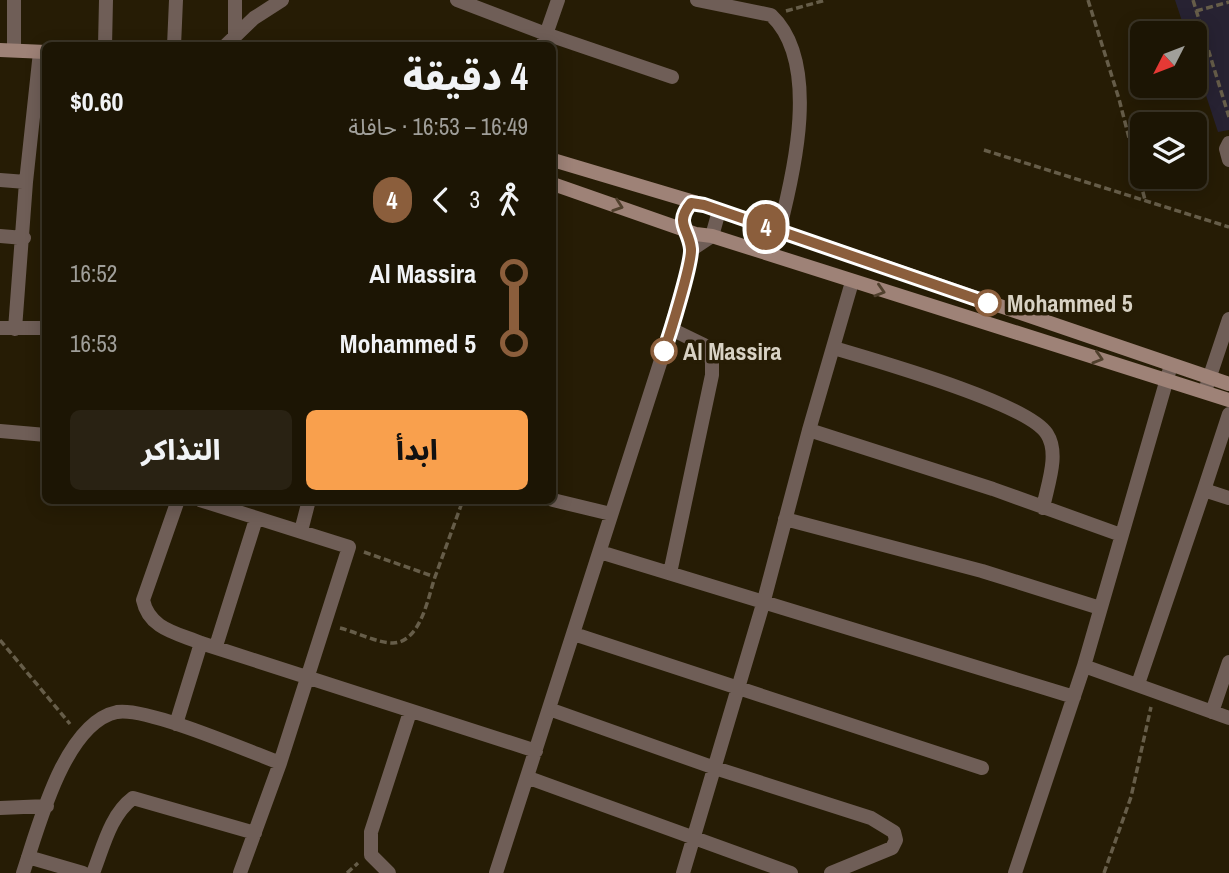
<!DOCTYPE html>
<html lang="ar">
<head>
<meta charset="utf-8">
<style>
  :root { --surface:#1c1504; --page:#292213; --text:#f1f3f6; --muted:#a09f9a; --line:#3a3426; --accent:#f9a04d }
  body { margin:0; font-family:"Archivo Narrow","Noto Sans Arabic",sans-serif; background:var(--page); color:var(--text); direction:rtl; height:100vh; display:flex; flex-direction:column; font-size:26px; white-space:nowrap }
  * { box-sizing:border-box; margin:0 }
  p { font-size:23px; color:var(--muted) }
  .icon { flex:none; width:38px; height:38px; fill:none; stroke:currentColor; stroke-width:2; stroke-linecap:round; stroke-linejoin:round }
  .map { position:relative; flex:1; overflow:hidden; direction:ltr }
  .sheet { position:absolute; left:42px; top:42px; width:514px; height:462px; display:flex; flex-direction:column; background:var(--surface); border-radius:10px; box-shadow:0 4px 18px #0003,0 0 0 2px var(--line); direction:rtl }
  .sheet>* { flex:none }
  .badge { padding:0 14px; border-radius:23px; font-size:24px; line-height:46px }
  .needle { width:46px; rotate:228deg }
  .fabs { position:absolute; left:1130px; top:21px; display:grid; gap:14px }
  .fabs a { display:grid; place-items:center; width:77px; height:77px; border-radius:10px; background:var(--surface); box-shadow:0 4px 18px #0003,0 0 0 2px var(--line); font-size:35px }
  .map>.badge { position:absolute; translate:-50% -50%; box-shadow:0 0 0 4px #fff }
  .legs { display:flex; align-items:center; gap:10px; height:77px; padding:0 28px; font-size:23px }
  .legs p { margin-inline-start:auto }
  .head { display:flex; align-items:center; justify-content:space-between; height:119px; padding:0 28px }
  h1 { font-size:38px; font-weight:800; line-height:52px }
  .primary-button { display:flex; gap:14px; margin-top:auto; padding:14px 28px }
  .primary-button a { flex:1; height:80px; border-radius:10px; background:var(--accent); color:#111; font-size:28px; font-weight:800; line-height:80px; text-align:center }
  .primary-button a+a { background:var(--page); color:var(--text) }
  ul { padding:0 28px; list-style:none }
  li { display:flex; align-items:center; gap:24px; height:70px; font-size:26px }
  li i { display:grid; place-items:center; width:10px; height:100%; margin:0 9px; background:currentColor }
  li i::after { content:''; width:18px; height:18px; margin:-9px; border:5px solid; border-radius:50%; background:var(--surface) }
  li p { margin-inline-start:auto }
  li:first-child i { background:linear-gradient(#0000 50%,currentColor 0) }
  li:last-child i { background:linear-gradient(currentColor 50%,#0000 0) }
  .map>svg:first-child { display:block }
  .commercial { fill:#272232 }
  .lines { fill:none; stroke-linecap:round; stroke-linejoin:round }
  .path { stroke:#665d49; stroke-width:3.5; stroke-dasharray:7 3.5; stroke-linecap:butt }
  .street { stroke:#6f5e57; stroke-width:14 }
  .secondary { stroke:#9e8277; stroke-width:14 }
  .oneway { stroke:#50402d }
  .line-1-casing { stroke:#fff; stroke-width:16 }
  .line-1 { stroke:#8b5e3c; stroke-width:10 }
  .stop-1-dot { fill:#fff; stroke:#8b5e3c; stroke-width:3.5 }
  .labels { text-anchor:middle; dominant-baseline:central; stroke-width:7; stroke-linejoin:round; paint-order:stroke }
  .stop-label { font-size:24px; font-weight:bold; fill:#d8d2c4; stroke:#261c05; text-anchor:start }
</style>
</head>
<body>
<div class="map">
<svg width="1229" height="873" viewBox="0 0 1229 873">
  <rect width="100%" height="100%" fill="#261c05"/>
  <!-- commercial -->
  <path class="commercial" d="M1175 0H1229V130L1218 132 1195 62V33H1186Z"/>
  <g class="lines">
    <!-- path -->
    <path class="path" d="M1088 0 1119 99 1145 200
      M1193 0 1229 117
      M786 11 826 0
      M1196 11 1229 2
      M984 150 1229 227
      M364 552 435 577 463 500
      M340 628C356 632 377 643 393 643 421 642 428 597 435 577
      M0 640 70 724
      M347 873 358 863
      M1104 873 1131 797 1151 707"/>
    <!-- street -->
    <path class="street" d="M235 0V34
      M457 0 546 34 672 77
      M697 0 771 15C821 62 794 173 779 231
      M105 46 106 0
      M174 46 176 0
      M225 46 254 18 282 0
      M542 46 558 0
      M14 50V0
      M1229 143 1226 149 1229 160
      M0 180 26 182 40 52
      M0 236 24 238
      M691 250 712 236 719 211
      M0 328H46
      M15 329 26 182
      M834 348C874 360 1028 403 1047 434 1060 454 1047 486 1043 508
      M1205 391 1229 319
      M809 430 993 489 1121 535
      M0 431 46 435
      M1204 490 1229 414
      M178 500 143 600C149 629 177 633 201 643L536 751
      M553 500 611 514
      M785 519 982 571 1100 608
      M301 531 309 500
      M600 552 1074 697
      M670 573 712 375V361L704 345 671 329
      M574 634 982 768
      M216 646 256 519
      M1084 666 1229 718
      M1138 684 1204 490 1229 498
      M549 709 715 768 871 818 894 832 896 840 892 848 831 873
      M1212 712 1229 662
      M176 724 201 643
      M529 778 791 873
      M0 808 47 806
      M28 857 83 873
      M23 873C38 829 64 723 117 712 147 707 248 751 280 763L349 547 200 500
      M93 873C103 848 110 815 133 798L255 833
      M240 873 280 763
      M389 873 371 855V832L410 712
      M496 873 671 329C675 314 692 260 691 249 689 228 674 225 691 203
      M683 873 763 604 809 430 852 282
      M1015 873 1084 666 1171 365"/>
    <!-- secondary -->
    <path class="secondary" d="M0 50 46 52
      M553 160 704 205 1229 384
      M553 184 696 234 712 236 1229 400"/>
  </g>
  <!-- one-way arrows -->
  <defs><path id="oneway-chevron" d="M-2-3.5L2.5 0L-2 3.5" fill="none" stroke-width="1.6" stroke-linecap="round" stroke-linejoin="round" transform="scale(1.75)"/></defs>
  <g class="oneway">
    <use href="#oneway-chevron" transform="translate(618 206) rotate(19)"/>
    <use href="#oneway-chevron" transform="translate(880 291) rotate(17)"/>
    <use href="#oneway-chevron" transform="translate(1098 358) rotate(17)"/>
  </g>
  <g class="lines">
    <!-- line-1 casing -->
    <g class="line-1-casing">
      <path id="line-1" d="M664 351C670 334 692 263 691 249 689 228 674 224 691 203L704 205 988 303"/>
    </g>
    <!-- line-1 -->
    <use href="#line-1" class="line-1"/>
  </g>
  <!-- markers -->
  <g class="stop-1-dot">
    <circle cx="988" cy="303" r="12"/>
    <circle cx="664" cy="351" r="12"/>
  </g>
  <g class="labels">
    <!-- stop labels -->
    <g class="stop-label">
      <text x="1007" y="303">Mohammed 5</text>
      <text x="683" y="351">Al Massira</text>
    </g>
  </g>
</svg>
<div class="fabs">
<a><svg class="needle" viewBox="-14 -14 28 28"><path d="M0-13l5 13h-10z" fill="#e53935"/><path d="M0 13l5-13h-10z" fill="#a09f9a"/></svg></a>
<a><svg class="icon" aria-label="layers" viewBox="0 0 24 24"><path d="M12 4l9 5-9 5-9-5zM3 14l9 5 9-5"/></svg></a>
</div>
<b class="badge" style="left:766px;top:227px;background:#8b5e3c;color:#fff">4</b>
<section class="sheet">
<div class="head"><div><h1>4 دقيقة</h1><p>16:49 – 16:53 · حافلة</p></div><b>$0.60</b></div>
<div class="legs"><svg class="icon" aria-label="walk" viewBox="0 0 24 24"><circle cx="13" cy="4" r="2"/><path d="M13 8l-2 6 4 7M11 14l-3 7M7 12l3-4h3l4 4"/></svg>3<svg class="icon" aria-label="back" viewBox="0 0 24 24"><path d="M15 5l-7 7 7 7"/></svg><b class="badge" style="background:#8b5e3c;color:#fff">4</b></div>
<ul>
<li><i style="color:#8b5e3c"></i><b>Al Massira</b><p>16:52</p></li>
<li><i style="color:#8b5e3c"></i><b>Mohammed 5</b><p>16:53</p></li>
</ul>
<div class="primary-button"><a>ابدأ</a><a>التذاكر</a></div>
</section>
</div>
</body>
</html>
